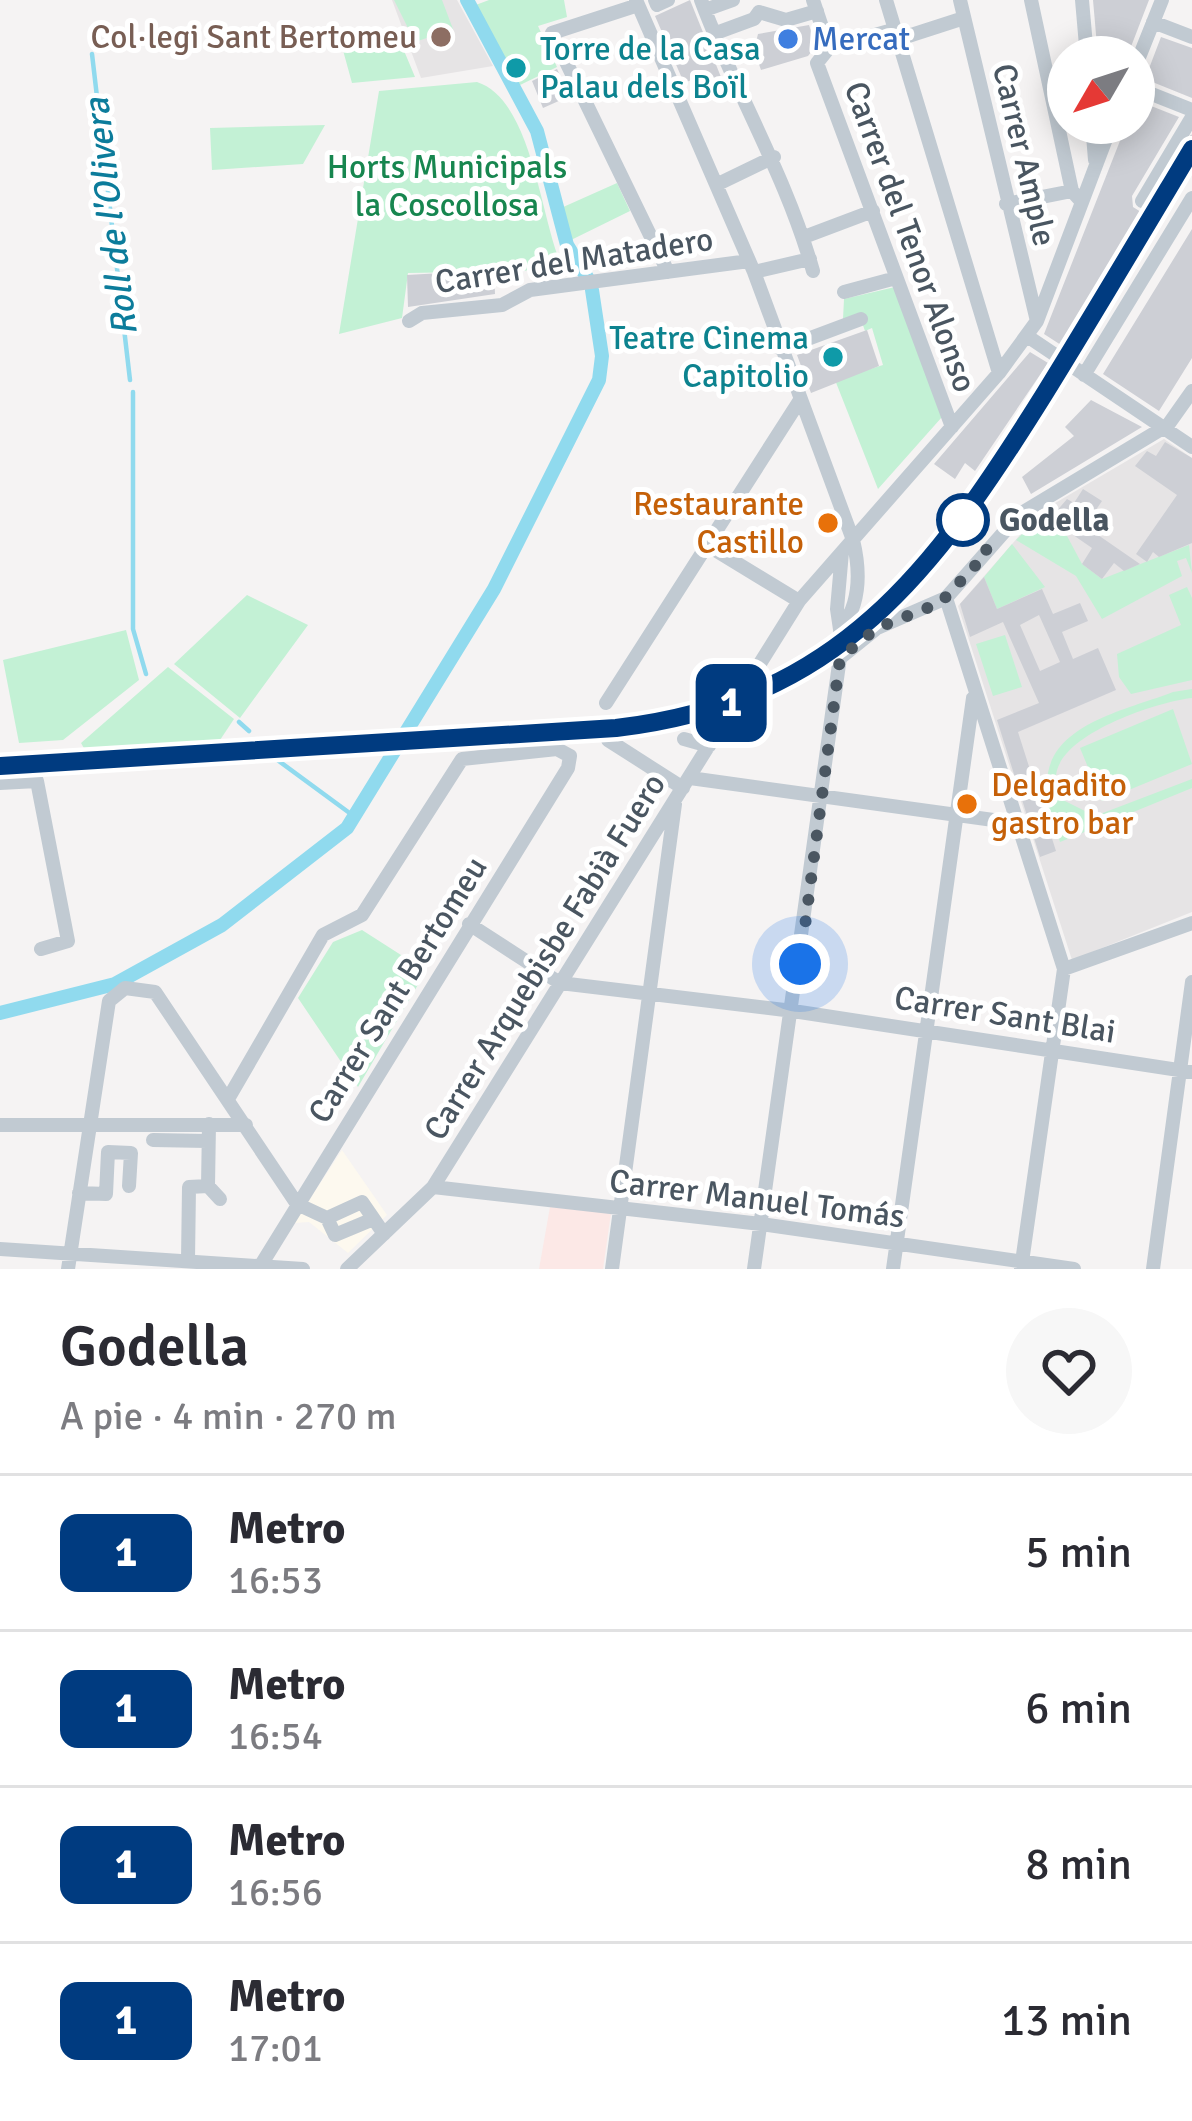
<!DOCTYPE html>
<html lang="es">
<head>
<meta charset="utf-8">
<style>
  :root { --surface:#fff; --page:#f7f7f7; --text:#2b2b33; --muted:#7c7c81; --line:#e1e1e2 }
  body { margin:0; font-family:Signika,sans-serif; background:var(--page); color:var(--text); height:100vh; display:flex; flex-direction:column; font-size:45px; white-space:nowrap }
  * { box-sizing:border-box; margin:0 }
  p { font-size:39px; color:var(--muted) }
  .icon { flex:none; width:66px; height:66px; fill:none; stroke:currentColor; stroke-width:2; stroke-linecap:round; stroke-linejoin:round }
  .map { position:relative; height:1269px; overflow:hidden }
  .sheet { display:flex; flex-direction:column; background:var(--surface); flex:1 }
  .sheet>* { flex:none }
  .badge { padding:0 24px; border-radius:18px; font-size:42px; line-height:78px }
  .needle { width:78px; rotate:231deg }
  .controls { position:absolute; left:1047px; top:36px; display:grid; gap:24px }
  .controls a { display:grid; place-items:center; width:108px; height:108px; border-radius:50%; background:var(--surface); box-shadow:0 6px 30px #0003; font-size:60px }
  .you { position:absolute; width:60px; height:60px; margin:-30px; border:9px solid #fff; border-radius:50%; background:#1a73e8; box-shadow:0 0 0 18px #1a73e833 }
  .map>.badge { position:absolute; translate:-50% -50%; box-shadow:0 0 0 6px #fff }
  .round { display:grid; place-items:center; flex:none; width:126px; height:126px; border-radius:63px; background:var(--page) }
  .summary { display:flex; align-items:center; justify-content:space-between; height:204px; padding:0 60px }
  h1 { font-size:57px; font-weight:600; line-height:90px }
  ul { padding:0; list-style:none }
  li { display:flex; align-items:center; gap:36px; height:156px; padding:0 60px; border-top:3px solid var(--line) }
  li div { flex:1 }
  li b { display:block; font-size:45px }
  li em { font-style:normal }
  li .badge { min-width:132px; font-weight:700; text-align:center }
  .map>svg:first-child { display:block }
  .commercial { fill:#fdf9ef }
  .education { fill:#e6e4e5 }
  .medical { fill:#fce8e6 }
  .green { fill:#c3f1d5 }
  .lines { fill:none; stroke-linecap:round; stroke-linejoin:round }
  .stream { stroke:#90daee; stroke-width:4.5 }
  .canal { stroke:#90daee; stroke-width:14 }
  .building { fill:#cdcfd5; fill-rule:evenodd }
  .minor { stroke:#c1cad2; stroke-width:14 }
  .rail { stroke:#b5b8bd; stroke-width:4.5 }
  .line-casing { stroke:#fff; stroke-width:27 }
  .line { stroke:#003b80; stroke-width:18 }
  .walk { stroke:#4a5661; stroke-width:12; stroke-dasharray:0 21.6 }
  .education-dot { fill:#8d6e63; stroke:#fff; stroke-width:4.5 }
  .shop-dot { fill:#3f7fe0; stroke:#fff; stroke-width:4.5 }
  .culture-dot { fill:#0f9aa8; stroke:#fff; stroke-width:4.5 }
  .stop-dot { fill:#fff; stroke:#003b80; stroke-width:6 }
  .food-dot { fill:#e8710a; stroke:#fff; stroke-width:4.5 }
  .labels { text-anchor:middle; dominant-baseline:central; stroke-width:10; stroke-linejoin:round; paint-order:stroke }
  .education-label { font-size:33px; fill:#785e54; stroke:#fff; text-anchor:end }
  .shop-label { font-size:33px; fill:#366cbe; stroke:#fff; text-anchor:start }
  .culture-label { font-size:33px; fill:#0d838f; stroke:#fff; text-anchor:start }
  .street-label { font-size:33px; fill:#4a5661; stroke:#fff }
  .park-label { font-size:33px; fill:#17864f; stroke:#fff }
  .food-label { font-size:33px; fill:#c56008; stroke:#fff; text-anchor:end }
  .stop-label { font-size:33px; font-weight:bold; fill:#4a5661; stroke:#fff; text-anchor:start }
  .water-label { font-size:36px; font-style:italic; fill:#0c7c9b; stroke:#fff }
</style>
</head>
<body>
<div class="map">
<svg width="1192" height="1269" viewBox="0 0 1192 1269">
  <rect width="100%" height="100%" fill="#f5f3f3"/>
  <!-- commercial -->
  <path class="commercial" d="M342 1150 387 1215 348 1253 309 1222 294 1223Z"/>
  <!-- education -->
  <path class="education" d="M392 0H457L493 66 421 78Z
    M1164 439 1192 458V912L1072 960 958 606 1040 512Z"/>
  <!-- medical -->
  <path class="medical" d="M550 1207 611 1213 603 1269H539Z"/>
  <!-- green -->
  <path class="green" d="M394 0H442L453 29 415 42Z
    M489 0H564L567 17 538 26 557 67 518 86 473 6Z
    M397 34 415 77 352 83 341 43 353 49Z
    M477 82C531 99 540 213 560 262L524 271 408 273 402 318 339 334 379 91Z
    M325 125 303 164 212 170 210 128Z
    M617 183 630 211 569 241 561 208Z
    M895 287 942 417 878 489 835 380 883 365 872 328 865 331 859 314 843 319 844 299Z
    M1051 506 1082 564 1102 579 1189 545 1192 573 1186 558 1177 561 1182 576 1102 619 1076 576 1016 540Z
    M1012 544 1045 587 997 609 984 577Z
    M1187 587 1192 598V680L1131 694 1119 677 1117 654 1181 625 1169 595Z
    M247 595 308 625 240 718 174 664Z
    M126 630 139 680 63 740 19 743 3 660Z
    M1005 635 1022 687 993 696 976 644Z
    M168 667 234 719 220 740 85 750 81 743Z
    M1192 689V698C1153 702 1020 746 1065 801L1095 816 1192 779V788L1060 842 1041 785 1047 783C1048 724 1127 710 1173 692Z
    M1173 709 1192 764 1102 801 1080 748Z
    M362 930 426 971 358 1087 298 998 333 942Z"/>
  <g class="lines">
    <!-- stream -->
    <path class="stream" d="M92 54 130 380
      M133 392V629L146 674
      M239 722 249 731
      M272 756 355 817"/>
    <!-- canal -->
    <path class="canal" d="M467 0 537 131 567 245 588 279
      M0 1013 115 984 222 925 347 828 494 589 599 380 602 356 592 290"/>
  </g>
  <!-- building -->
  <path class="building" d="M690 0 725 87 703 100 694 79 684 83 655 16Z
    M1093 0H1149L1127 57H1098Z
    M809 25 816 46 808 56 761 70 754 50 758 34Z
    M1161 37 1192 48V98L1145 79Z
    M557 69 570 96 543 108 532 81Z
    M1136 100 1179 117 1132 196 1133 207 1141 212 1061 345 1044 334 1127 123H1134Z
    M1192 229V358L1159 411 1103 374Z
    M494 270 495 294 408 307 407 275Z
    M867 330 879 366 811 393 797 355Z
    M1030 352 1048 363 975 471 965 463 955 479 934 464Z
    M1091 400 1142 427 1031 494 1022 477 1074 436 1065 427Z
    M1165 442 1192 458V543L1159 557 1153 552 1147 562 1136 554 1177 495 1135 466 1147 451 1156 456Z
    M1083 489 1102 501 1085 526 1140 564 1124 571 1114 563 1102 579 1082 564 1092 548 1063 528 1068 522 1055 513 1067 499 1074 503Z
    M984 577 997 609 1042 589 1053 614 1080 603 1088 621 1062 632 1073 659 1098 648 1116 690 1018 732 1056 851 1040 857 997 720 1039 703 1003 622 970 637 960 604ZM1039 615 1060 662 1040 671 1020 625Z"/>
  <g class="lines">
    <!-- minor -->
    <path class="minor" d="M636 0 754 272 853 540C860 569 861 601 843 626
      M655 0 657 5 668 0
      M701 0C735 92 786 175 813 271
      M813 0 829 48 817 63 952 427
      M886 0 999 373
      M960 0 1037 321
      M1031 0 1072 191 1081 201
      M1082 0 1087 57
      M638 5 552 33 668 272
      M705 10 733 0
      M759 12 786 20 817 11
      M1153 22 1192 37
      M716 33 754 19 759 12
      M899 39 964 18
      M829 48 896 29
      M1134 70 1162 0
      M1134 87 1192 110
      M1092 123 1095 160
      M718 184 774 157
      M1142 201 1192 117
      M1006 204 1072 191
      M804 237 873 211
      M754 272 810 259
      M844 292 896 278
      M409 321 422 313 502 305 530 290 749 261
      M1027 336 1192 447
      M781 349 861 319
      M1084 375 1192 198
      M707 545 799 601
      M946 598 1064 969 1021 1269
      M840 658 877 628 946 598 1020 514 1168 425 1192 391
      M606 703 800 400
      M684 739 709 746
      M608 740 683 788
      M690 778 1015 823
      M0 783 37 781 68 941 41 949
      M469 924 560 983 793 1011 1192 1072
      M1064 969 1192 923
      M228 1099 323 935 362 915 462 759 557 749 570 756 568 768 261 1265
      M0 1125H246
      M153 1140 207 1141
      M208 1186 209 1124
      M433 1187 761 1224 1074 1269
      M79 1193 106 1194 108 1152 131 1153 129 1186
      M327 1218 335 1235 371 1220
      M0 1249 303 1269
      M188 1260 189 1187 208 1186 220 1199
      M68 1269 109 1001 125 988 155 992 297 1204 327 1218 362 1202 384 1234
      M347 1269 433 1187 799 601 999 373 1037 321 1112 123
      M612 1269 675 804
      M754 1269 842 643 837 609 842 552
      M893 1269 973 698
      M1153 1269 1192 982"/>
    <!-- rail -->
    <path class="rail" d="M0 761 650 718 768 681 860 623 947 533 1192 137"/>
  </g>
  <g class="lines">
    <!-- line casing -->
    <g class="line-casing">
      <path id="line" d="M0 766 616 728C839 702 934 571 1045 393 1095 312 1143 231 1192 149"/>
    </g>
    <!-- line -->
    <use href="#line" class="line"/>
    <!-- walk -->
    <path class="walk" d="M800 964 840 658 877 628 940 603 988 552 963 520"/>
  </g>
  <!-- markers -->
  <circle class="education-dot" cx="441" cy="37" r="12"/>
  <circle class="shop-dot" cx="788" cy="39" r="12"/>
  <g class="culture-dot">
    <circle cx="516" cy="68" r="12"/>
    <circle cx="833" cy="357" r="12"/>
  </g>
  <circle class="stop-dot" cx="963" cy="520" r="24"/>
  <g class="food-dot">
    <circle cx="828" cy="523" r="12"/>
    <circle cx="967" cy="804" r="12"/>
  </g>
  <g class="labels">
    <!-- education labels -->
    <g class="education-label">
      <text x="417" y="37">Col·legi Sant Bertomeu</text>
    </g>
    <!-- shop labels -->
    <g class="shop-label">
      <text x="812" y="39">Mercat</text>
    </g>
    <!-- culture labels -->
    <g class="culture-label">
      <text x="540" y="49">Torre de la Casa<tspan x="540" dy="38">Palau dels Boïl</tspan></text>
      <text x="809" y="338" text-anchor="end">Teatre Cinema<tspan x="809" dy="38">Capitolio</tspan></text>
    </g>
    <!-- street labels -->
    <g class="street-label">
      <text transform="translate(1024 155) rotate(77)">Carrer Ample</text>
      <text transform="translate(910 237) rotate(70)">Carrer del Tenor Alonso</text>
      <text transform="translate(574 261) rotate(-9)">Carrer del Matadero</text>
      <text transform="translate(545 957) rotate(-58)">Carrer Arquebisbe Fabià Fuero</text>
      <text transform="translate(398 990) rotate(-58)">Carrer Sant Bertomeu</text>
      <text transform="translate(1005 1015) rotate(9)">Carrer Sant Blai</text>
      <text transform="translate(757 1199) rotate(7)">Carrer Manuel Tomás</text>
    </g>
    <!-- park labels -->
    <g class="park-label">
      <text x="447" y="167">Horts Municipals<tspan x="447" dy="38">la Coscollosa</tspan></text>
    </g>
    <!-- food labels -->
    <g class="food-label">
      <text x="804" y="504">Restaurante<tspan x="804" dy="38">Castillo</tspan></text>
      <text x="991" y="785" text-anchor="start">Delgadito<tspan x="991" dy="38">gastro bar</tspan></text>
    </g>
    <!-- stop labels -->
    <g class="stop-label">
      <text x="999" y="520">Godella</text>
    </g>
    <!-- water labels -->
    <g class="water-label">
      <text transform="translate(111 217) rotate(-97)">Roll de l'Olivera</text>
    </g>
  </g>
</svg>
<div class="controls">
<a><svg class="needle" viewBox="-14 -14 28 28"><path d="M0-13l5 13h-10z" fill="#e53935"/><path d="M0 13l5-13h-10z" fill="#7c7c81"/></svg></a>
</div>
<div class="you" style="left:800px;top:964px"></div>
<b class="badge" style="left:731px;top:703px;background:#003b80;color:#fff">1</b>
</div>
<section class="sheet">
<div class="summary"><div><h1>Godella</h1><p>A pie · 4 min · 270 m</p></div><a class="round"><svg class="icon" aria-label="heart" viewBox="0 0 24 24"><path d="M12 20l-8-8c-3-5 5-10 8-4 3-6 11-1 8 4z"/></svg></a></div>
<ul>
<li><span class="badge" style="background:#003b80;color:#fff">1</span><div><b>Metro</b><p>16:53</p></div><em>5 min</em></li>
<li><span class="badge" style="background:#003b80;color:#fff">1</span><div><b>Metro</b><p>16:54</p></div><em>6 min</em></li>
<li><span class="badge" style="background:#003b80;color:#fff">1</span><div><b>Metro</b><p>16:56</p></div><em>8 min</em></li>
<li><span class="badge" style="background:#003b80;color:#fff">1</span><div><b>Metro</b><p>17:01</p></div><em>13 min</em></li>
</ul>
</section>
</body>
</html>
